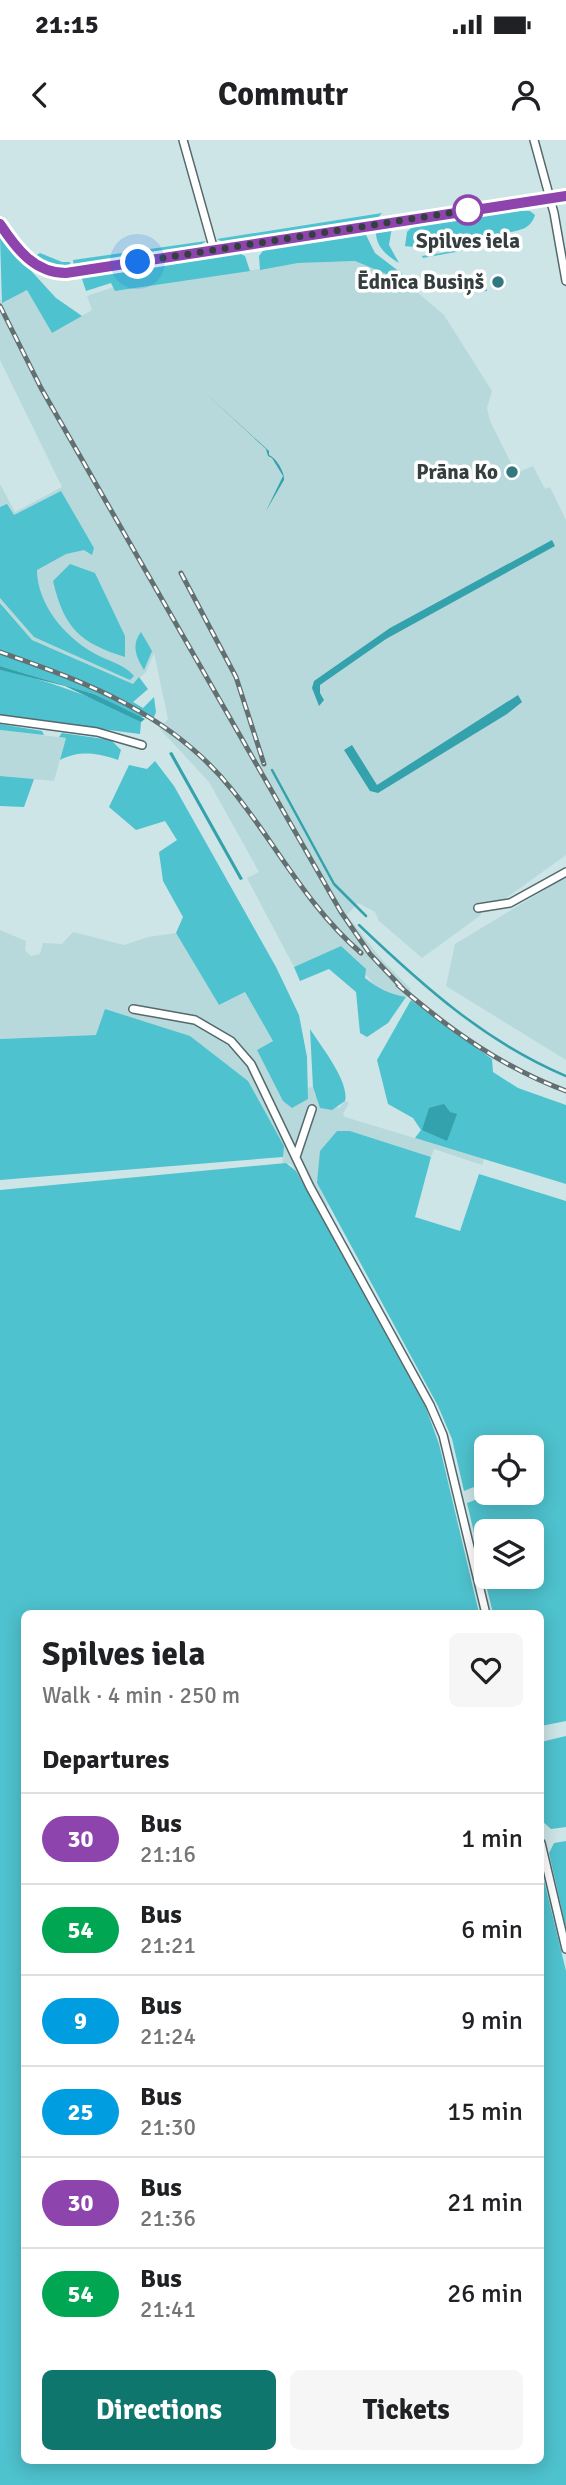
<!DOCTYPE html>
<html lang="en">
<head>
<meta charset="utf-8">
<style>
  :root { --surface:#fff; --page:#f6f6f6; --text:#202124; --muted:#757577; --line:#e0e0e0; --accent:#0f766e }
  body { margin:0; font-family:Signika,sans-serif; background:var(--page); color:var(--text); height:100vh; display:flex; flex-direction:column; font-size:26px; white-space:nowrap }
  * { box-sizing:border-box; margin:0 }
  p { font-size:23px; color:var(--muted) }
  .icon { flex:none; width:38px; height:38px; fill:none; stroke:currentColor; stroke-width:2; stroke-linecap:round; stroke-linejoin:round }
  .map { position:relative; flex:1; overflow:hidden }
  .details { position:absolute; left:21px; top:1470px; width:523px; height:854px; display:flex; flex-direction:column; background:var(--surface); border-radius:10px; box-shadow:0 4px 18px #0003 }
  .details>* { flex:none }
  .badge { padding:0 14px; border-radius:23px; font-size:24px; line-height:46px }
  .fabs { position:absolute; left:474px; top:1295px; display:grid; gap:14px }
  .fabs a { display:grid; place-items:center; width:70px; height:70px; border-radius:10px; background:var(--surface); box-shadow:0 4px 18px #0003; font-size:35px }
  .you { position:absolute; width:35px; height:35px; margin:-18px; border:5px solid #fff; border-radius:50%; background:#1a73e8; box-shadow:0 0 0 10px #1a73e833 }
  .map>.badge { position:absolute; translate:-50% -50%; box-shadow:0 0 0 4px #fff }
  h2 { padding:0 21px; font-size:26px; line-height:63px }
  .round { display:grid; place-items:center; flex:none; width:74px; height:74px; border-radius:10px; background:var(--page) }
  .headline { display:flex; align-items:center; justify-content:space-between; height:119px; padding:0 21px }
  h1 { font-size:33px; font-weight:800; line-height:52px }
  .cta { display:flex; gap:14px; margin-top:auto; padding:14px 21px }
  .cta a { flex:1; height:80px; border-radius:10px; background:var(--accent); color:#fff; font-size:28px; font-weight:800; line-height:80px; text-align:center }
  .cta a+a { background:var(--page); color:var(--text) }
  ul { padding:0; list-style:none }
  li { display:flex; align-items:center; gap:21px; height:91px; padding:0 21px; border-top:2px solid var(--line) }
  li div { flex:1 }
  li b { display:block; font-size:26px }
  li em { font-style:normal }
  li .badge { min-width:77px; font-weight:700; text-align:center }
  .status { display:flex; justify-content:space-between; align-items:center; height:49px; padding:0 35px; background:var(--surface); direction:ltr }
  .status svg { height:19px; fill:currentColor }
  header { display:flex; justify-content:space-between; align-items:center; height:91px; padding:0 21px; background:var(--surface); font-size:32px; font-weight:800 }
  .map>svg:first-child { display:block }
  .built { fill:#b8d9dc }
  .green { fill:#4ec2ce }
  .water { fill:#33a2ac }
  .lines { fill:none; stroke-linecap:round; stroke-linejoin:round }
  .stream { stroke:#33a2ac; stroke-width:2.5 }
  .minor-casing { stroke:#54696b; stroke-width:10 }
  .tertiary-casing { stroke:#54696b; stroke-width:12 }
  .minor { stroke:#fff; stroke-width:7 }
  .tertiary { stroke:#fff; stroke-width:9 }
  .rail-casing { stroke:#627071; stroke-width:5 }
  .rail { stroke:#fff; stroke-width:2.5; stroke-dasharray:8; stroke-linecap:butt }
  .line-casing { stroke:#fff; stroke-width:16 }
  .line { stroke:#8e44ad; stroke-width:10 }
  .walk { stroke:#353f40; stroke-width:7; stroke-dasharray:0 12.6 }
  .stop-dot { fill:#fff; stroke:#8e44ad; stroke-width:3.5 }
  .poi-dot { fill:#317980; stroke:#fff; stroke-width:2.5 }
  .labels { text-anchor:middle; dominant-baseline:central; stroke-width:7; stroke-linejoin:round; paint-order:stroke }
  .stop-label { font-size:21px; font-weight:bold; fill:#353f40; stroke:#fff }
  .poi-label { font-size:21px; font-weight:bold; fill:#353f40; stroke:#fff; text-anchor:end }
</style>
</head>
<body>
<div class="status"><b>21:15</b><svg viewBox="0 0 49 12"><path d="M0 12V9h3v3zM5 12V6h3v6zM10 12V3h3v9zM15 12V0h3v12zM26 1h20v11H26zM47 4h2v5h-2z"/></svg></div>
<header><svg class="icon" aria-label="back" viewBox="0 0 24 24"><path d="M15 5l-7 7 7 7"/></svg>Commutr<svg class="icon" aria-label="person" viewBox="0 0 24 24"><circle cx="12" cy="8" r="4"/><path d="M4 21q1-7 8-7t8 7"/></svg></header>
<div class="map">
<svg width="566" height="2345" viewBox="0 0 566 2345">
  <rect width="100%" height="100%" fill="#cde5e7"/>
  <!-- built -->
  <path class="built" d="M355 121 404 141 444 175 492 251 487 268 490 281 516 333 533 326 545 349 550 347 566 380V715L502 761 478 762 481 775 422 818 379 781 375 772 358 763 347 775 382 820 411 849 406 857 385 853 377 848 341 806 294 827 247 738 259 732 209 642 159 588 168 579 154 513 146 532 133 544 32 500 0 462V344L15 372 62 347 0 220V159L2 162 27 150 52 193 92 170 87 156 114 147 115 151 298 123Z
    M0 590 66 598 54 641 0 636Z
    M566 737V920L446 846 455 804Z
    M0 790 26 801 25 810 31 816 40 814 43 803 62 804 73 792 124 805 148 797 176 793 219 865 245 852 273 901 257 910 308 959V948L313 947 315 955 339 968 345 961 349 963 343 974 345 977 484 1019 482 1025 434 1009 431 1017 350 991H337L317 1043 328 1065 316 1071 291 1024 282 1023 283 1017 105 870 97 895 0 899Z"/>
  <!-- green -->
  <path class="green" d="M530 71 535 75C533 81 530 85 525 88 513 94 415 110 405 106L407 92C422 73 505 71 530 71Z
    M382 73 376 80 227 104 217 99Z
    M392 87 389 105 399 123C386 115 375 106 376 90Z
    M364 91 375 113 405 136 406 142 355 121 298 123 260 130 259 116 266 107Z
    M0 97 56 158 82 176 52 193 27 150 2 163Z
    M206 101 195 109 74 127 73 120Z
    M516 101 423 118 422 116Z
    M237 112 245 116 250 131 115 151 111 143 86 151 81 136Z
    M40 113 62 122H70L71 128 47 123 35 116Z
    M485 141 487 151 464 153 448 147Z
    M61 351 94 408 92 415 84 410 66 414 37 430C37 463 64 496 92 512 106 521 123 523 134 536L130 540 34 497 0 458V367L7 364 14 375Z
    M70 424 95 433 125 496V517C80 503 64 488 53 441Z
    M0 463 32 500 133 544 139 537 148 549 133 562 143 568 154 557 156 572 154 577H138L94 554 0 526Z
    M141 492 152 511 144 530C136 517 131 505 141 492Z
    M0 530C48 540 90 556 135 577L141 582 140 594 0 576Z
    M0 584 42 591 44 595 0 590Z
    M62 593 111 600 121 610 118 620C97 613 80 610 60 620L66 598 59 597Z
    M155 621 174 646 276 827 299 875 307 917 308 959 292 968 283 961 257 910 273 901 245 852 219 865 176 793 183 777 163 741 159 712 177 700 165 681 136 690 109 667 129 625 147 629Z
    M0 636 34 639 24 667 0 666Z
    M341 806 366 829 365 838C379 849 389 854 406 857L388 883 367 897 360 893 356 852 329 829 300 841 294 827Z
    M411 860 492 919 493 932 518 948 566 965V1044L415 998 421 990 413 978 388 964 377 920Z
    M105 869 190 896 248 941 284 1006 283 1017 0 1040V899L96 895Z
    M310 889C320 905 350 942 345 961L332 970 320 968 313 947Z
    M337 991H350L431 1017 415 1077 460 1091 479 1034 566 1061V1581L541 1586V1474L493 1473 486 1445 533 1438 532 1391H522L520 1382 504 1386V1390L486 1391V1394L475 1397 467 1363 494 1353H532V1307H486V1342L464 1351 452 1299 438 1266 317 1043 320 1011Z
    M286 1023 296 1031 426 1268 439 1304 479 1473 24 1474V2320H541V1728L566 1831V2345H0V1050Z
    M486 1403V1436H484L477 1405Z
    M566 1596V1687L551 1689 541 1680V1602Z
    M566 1701V1788L549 1713 554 1703Z"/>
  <!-- water -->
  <path class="water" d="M200 248 269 311V315C276 318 285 332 284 340L266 371 283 336 272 318 268 316 266 309Z
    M552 400 555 406 386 499 320 545V553L324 560 319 566 312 548 314 541 390 488Z
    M0 526 94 554 145 579 141 582 65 546 0 530Z
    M518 555 522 562 507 574 378 653 370 651 344 610 352 605 377 645Z
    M172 612 243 739 240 740 169 613Z
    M444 964 450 972 457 974 447 1001 422 990 429 968Z"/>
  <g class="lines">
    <!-- stream -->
    <path class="stream" d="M272 630 334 744 366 776
      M359 785C422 845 485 902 566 936"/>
    <!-- minor casing -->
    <g class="minor-casing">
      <path id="minor" d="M183 0 214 110
        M534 0 554 73 566 141
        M0 579 97 592 142 605
        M478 768 510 763 566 732
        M133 869 195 880 231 901 251 924 310 1047 430 1265 443 1295 486 1474
        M296 1017 312 969
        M541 1703 566 1809"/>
    </g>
    <!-- tertiary casing -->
    <g class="tertiary-casing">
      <path id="tertiary" d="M0 84C16 108 35 133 66 133L566 56"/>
    </g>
    <!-- minor -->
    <use href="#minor" class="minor"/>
    <!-- tertiary -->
    <use href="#tertiary" class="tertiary"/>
    <!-- rail casing -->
    <g class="rail-casing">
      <path id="rail" d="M0 166 41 248 341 772 370 814 404 850
        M181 433 236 537 264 624
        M0 512C89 543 173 575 233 651 278 707 306 765 361 813
        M398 845C450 890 502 927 566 951"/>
    </g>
    <!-- rail -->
    <use href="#rail" class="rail"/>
  </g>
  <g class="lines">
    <!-- line casing -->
    <g class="line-casing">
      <path id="line" d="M0 84C16 108 34 133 66 133L566 56"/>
    </g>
    <!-- line -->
    <use href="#line" class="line"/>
    <!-- walk -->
    <path class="walk" d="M138 122 468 70"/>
  </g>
  <!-- markers -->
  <circle class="stop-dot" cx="468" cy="70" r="14"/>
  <g class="poi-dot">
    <circle cx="498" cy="142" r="7"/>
    <circle cx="512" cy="332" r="7"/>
  </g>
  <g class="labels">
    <!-- stop labels -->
    <g class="stop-label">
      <text x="468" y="101">Spilves iela</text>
    </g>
    <!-- poi labels -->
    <g class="poi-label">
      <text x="484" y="142">Ēdnīca Busiņš</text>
      <text x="498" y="332">Prāna Ko</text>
    </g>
  </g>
</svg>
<div class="fabs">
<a><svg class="icon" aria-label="locate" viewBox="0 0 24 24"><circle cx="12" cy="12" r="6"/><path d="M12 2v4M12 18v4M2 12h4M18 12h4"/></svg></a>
<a><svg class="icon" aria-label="layers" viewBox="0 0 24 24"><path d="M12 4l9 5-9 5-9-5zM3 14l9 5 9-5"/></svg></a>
</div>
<div class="you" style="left:138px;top:122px"></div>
<section class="details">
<div class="headline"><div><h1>Spilves iela</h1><p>Walk · 4 min · 250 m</p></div><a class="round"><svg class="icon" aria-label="heart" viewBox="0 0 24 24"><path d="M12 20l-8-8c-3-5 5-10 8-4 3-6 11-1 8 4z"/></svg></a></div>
<h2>Departures</h2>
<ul>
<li><span class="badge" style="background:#8e44ad;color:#fff">30</span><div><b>Bus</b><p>21:16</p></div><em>1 min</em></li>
<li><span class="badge" style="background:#00a651;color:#fff">54</span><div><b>Bus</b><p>21:21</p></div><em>6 min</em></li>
<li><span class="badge" style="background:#009de0;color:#fff">9</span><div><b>Bus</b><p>21:24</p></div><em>9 min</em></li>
<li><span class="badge" style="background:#009de0;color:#fff">25</span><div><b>Bus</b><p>21:30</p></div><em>15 min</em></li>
<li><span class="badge" style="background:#8e44ad;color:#fff">30</span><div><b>Bus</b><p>21:36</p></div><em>21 min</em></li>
<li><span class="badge" style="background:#00a651;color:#fff">54</span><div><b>Bus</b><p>21:41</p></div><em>26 min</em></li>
</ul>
<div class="cta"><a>Directions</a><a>Tickets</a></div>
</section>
</div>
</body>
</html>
